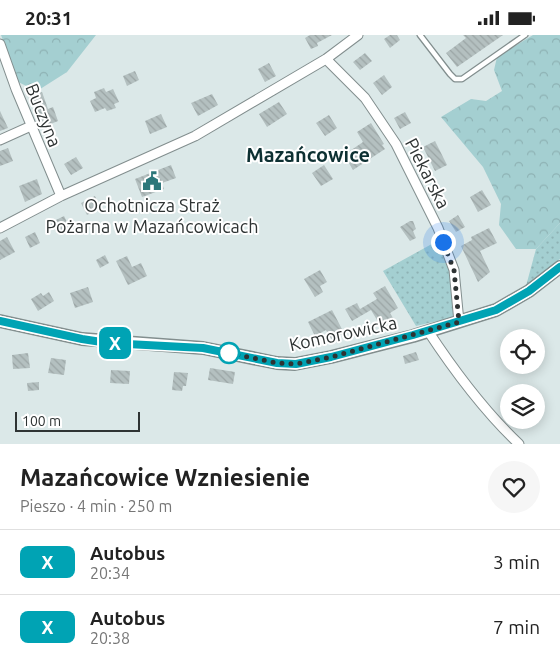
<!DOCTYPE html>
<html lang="pl">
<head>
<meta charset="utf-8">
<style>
  :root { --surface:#fff; --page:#f6f6f6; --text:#222; --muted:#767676; --line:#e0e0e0 }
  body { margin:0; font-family:Ubuntu,sans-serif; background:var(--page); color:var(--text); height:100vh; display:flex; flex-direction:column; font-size:19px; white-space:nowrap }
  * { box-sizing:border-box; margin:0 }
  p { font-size:16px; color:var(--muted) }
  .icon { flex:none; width:28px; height:28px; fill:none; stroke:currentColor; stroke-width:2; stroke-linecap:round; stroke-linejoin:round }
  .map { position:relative; height:409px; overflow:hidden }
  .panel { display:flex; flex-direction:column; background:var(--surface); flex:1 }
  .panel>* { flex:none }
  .badge { padding:0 10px; border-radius:8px; font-size:18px; line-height:32px }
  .controls { position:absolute; left:500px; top:294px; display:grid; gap:10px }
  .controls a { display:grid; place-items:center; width:45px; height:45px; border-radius:50%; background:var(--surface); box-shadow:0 2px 12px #0003; font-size:25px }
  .scale { position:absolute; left:15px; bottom:12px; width:125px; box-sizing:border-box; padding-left:5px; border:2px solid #2e3333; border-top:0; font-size:14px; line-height:18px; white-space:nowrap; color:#2e3333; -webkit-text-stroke:4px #fff; paint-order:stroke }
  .you { position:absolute; width:25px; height:25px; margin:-12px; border:4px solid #fff; border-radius:50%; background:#1a73e8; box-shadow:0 0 0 8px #1a73e833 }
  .map>.badge { position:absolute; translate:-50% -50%; box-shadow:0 0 0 2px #fff }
  .round { display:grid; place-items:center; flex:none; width:52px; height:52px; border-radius:26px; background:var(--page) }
  .overview { display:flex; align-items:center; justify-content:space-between; height:85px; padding:0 20px }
  h1 { font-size:24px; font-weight:600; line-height:38px }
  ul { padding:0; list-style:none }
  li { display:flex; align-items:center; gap:15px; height:65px; padding:0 20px; border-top:1px solid var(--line) }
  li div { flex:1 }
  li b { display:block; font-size:19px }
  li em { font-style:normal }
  li .badge { min-width:55px; font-weight:700; text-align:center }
  .status { display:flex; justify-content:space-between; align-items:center; height:35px; padding:0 25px; background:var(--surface); direction:ltr }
  .status svg { height:14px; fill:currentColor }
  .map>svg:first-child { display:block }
  .grass { fill:url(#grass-dots) }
  .forest { fill:url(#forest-crowns) }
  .building { fill:url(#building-back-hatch) }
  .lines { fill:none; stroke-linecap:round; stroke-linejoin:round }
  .service-casing { stroke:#828e8e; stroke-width:7 }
  .minor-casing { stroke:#828e8e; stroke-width:11 }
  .tertiary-casing { stroke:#828e8e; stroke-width:14 }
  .service { stroke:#fff; stroke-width:4.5 }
  .minor { stroke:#fff; stroke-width:9 }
  .tertiary { stroke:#fff; stroke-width:11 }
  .line-casing { stroke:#fff; stroke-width:11 }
  .line { stroke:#00a3b4; stroke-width:8 }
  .walk { stroke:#2e3333; stroke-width:5; stroke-dasharray:0 9 }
  .stop-dot { fill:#fff; stroke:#00a3b4; stroke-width:2.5 }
  .labels { text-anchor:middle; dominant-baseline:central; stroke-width:4; stroke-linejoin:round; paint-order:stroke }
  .street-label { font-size:18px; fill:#2e3333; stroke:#fff }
  .poi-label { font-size:18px; fill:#2e3333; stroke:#fff }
  .quarter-label { font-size:20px; font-weight:bold; fill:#0d3032; stroke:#fff }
</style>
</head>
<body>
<div class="status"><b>20:31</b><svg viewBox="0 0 49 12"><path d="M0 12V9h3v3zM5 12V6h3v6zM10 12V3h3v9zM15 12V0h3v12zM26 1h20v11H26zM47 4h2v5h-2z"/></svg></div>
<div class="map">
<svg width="560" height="409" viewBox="0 0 560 409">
  <defs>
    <pattern id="grass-dots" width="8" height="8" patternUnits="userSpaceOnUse" patternTransform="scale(1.25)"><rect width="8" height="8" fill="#a4cfd1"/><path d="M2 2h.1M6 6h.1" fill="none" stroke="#8eb2b4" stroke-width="1.8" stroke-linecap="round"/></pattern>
    <pattern id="forest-crowns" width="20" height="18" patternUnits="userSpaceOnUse" patternTransform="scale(1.25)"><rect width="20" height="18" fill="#a4cfd1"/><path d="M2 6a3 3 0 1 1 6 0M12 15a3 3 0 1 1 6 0" fill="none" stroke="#8eb2b4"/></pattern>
    <pattern id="building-back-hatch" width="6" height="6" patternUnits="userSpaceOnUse" patternTransform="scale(1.25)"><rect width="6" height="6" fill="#b4c0c0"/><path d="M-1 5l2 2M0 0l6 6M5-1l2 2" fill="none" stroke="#9ba5a5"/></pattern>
  </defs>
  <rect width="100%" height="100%" fill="#dbe8e8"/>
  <!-- grass -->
  <path class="grass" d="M560 188V224L526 251 536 214Z
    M439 205 450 236 455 282 416 291 383 236Z"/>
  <!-- forest -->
  <path class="forest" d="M1 0H96L67 37 37 56 18 47Z
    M533 0H560V188L536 214H516L499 190 501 169 483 132 441 82 471 64 486 66 502 56 494 35 497 22Z"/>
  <!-- building -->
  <path class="building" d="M310 0H332L317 8 318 11 311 14 305 3Z
    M390 0H397L400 5 390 13 384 4Z
    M463 0H503L457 32 446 18 466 3Z
    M365 18 372 26 360 35 353 27Z
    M269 28 276 41 265 47 258 34Z
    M135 36 139 45 127 51 123 41Z
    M384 40 392 52 382 60 373 48Z
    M104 53 106 57 113 54 119 67 114 69 116 73 107 76 105 73 95 77 90 66 96 63 94 57Z
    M42 57 48 74 53 72 58 86 43 92 32 60Z
    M212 59 218 70 198 81 191 68Z
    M279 67 287 79 267 92 259 79Z
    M0 76 8 93 0 96Z
    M405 77 411 88 400 94 394 83Z
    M161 79 167 92 150 99 145 86Z
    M329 80 337 93 325 101 316 88Z
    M371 88 384 109 382 110 385 114 353 135 344 120 363 107 357 97Z
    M435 106 447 130 435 136 423 112Z
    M8 113 13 126 0 131V116Z
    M76 122 83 133 71 140 64 129Z
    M171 130 176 143 162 148 164 154 142 162 135 144Z
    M324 130 333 144 321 151 312 138Z
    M37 144 42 159 25 167 19 151Z
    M482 155 491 170 478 177 470 162Z
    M95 161 100 173 87 180 81 168Z
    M458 180 465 192 456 197 449 186Z
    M64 181 70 193 58 199 50 188Z
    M410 186H413L416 194 413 196 416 203 410 206 400 192Z
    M489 193 497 208 480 216 490 237 478 247 461 211 472 205 471 202Z
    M35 197 40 208 30 213 25 202Z
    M7 202 15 217 0 225V206Z
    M105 220 109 228 100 233 96 225Z
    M127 221 132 232 141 228 147 241 128 250 116 226Z
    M320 235 327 247 320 251 323 257 315 262 304 244Z
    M385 251 398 273 390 278 393 283 380 290 371 275 352 286 345 274 357 268 360 274 377 264 373 258Z
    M88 252 93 267 75 273 70 258Z
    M49 257 54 266 38 276 31 264 41 258 43 261Z
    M332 275 344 298 332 305 326 295 315 301 308 287Z
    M416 317 419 325 405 329 403 321Z
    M28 318 30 333 13 334 12 320Z
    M51 323 66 325 64 340 48 338Z
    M210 333 235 337 233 349 208 345Z
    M111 335 130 336 129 349 110 348Z
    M174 337 188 338 186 351H183L182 356 172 355Z
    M39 347V355L28 356 27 348Z"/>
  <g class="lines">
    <!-- service casing -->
    <g class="service-casing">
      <path id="service" d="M420 0 450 39 455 44H462L525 0"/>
    </g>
    <!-- minor casing -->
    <g class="minor-casing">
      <path id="minor" d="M0 9 16 54 61 161
        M326 24 365 63 396 109 438 193 454 235 459 287
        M0 105 31 91
        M0 193 61 161 195 101 326 24 358 0
        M428 296C455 337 483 375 519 409"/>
    </g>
    <!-- tertiary casing -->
    <g class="tertiary-casing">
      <path id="tertiary" d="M0 286 82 304 203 313 277 328 295 329 331 322 413 301 496 275 529 256 560 232"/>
    </g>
    <!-- service -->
    <use href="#service" class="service"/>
    <!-- minor -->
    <use href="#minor" class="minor"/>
    <!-- tertiary -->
    <use href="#tertiary" class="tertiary"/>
  </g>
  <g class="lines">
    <!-- line casing -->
    <g class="line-casing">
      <path id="line" d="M0 286 82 304 108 308 203 313 277 328 296 329 331 322 413 300 496 275 529 256 560 232"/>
    </g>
    <!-- line -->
    <use href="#line" class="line"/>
    <!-- walk -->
    <path class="walk" d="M229 318 277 328 296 329 331 322 459 287 454 235 443 207"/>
  </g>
  <!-- icons -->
  <defs>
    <g id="civic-bare" transform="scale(1.5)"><path d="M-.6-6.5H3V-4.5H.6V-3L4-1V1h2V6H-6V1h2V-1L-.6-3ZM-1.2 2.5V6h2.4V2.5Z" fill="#2d777a" stroke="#fff" stroke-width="2.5" paint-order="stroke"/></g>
  </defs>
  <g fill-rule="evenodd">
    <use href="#civic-bare" x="152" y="146"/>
  </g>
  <!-- markers -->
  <circle class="stop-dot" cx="229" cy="318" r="10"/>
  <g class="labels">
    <!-- street labels -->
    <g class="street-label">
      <text transform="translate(44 80) rotate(68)">Buczyna</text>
      <text transform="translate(428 138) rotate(63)">Piekarska</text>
      <text transform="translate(343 298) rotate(-12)">Komorowicka</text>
    </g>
    <!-- poi labels -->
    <g class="poi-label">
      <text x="152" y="170">Ochotnicza Straż<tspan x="152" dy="21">Pożarna w Mazańcowicach</tspan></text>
    </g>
    <!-- quarter labels -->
    <g class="quarter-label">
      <text x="308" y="119">Mazańcowice</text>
    </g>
  </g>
</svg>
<div class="controls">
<a><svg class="icon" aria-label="locate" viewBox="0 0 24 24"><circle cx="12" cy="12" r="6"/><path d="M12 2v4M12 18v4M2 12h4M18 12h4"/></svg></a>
<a><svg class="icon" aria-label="layers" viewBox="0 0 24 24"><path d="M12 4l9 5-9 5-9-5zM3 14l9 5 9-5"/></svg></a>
</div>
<div class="scale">100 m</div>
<div class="you" style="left:443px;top:207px"></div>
<b class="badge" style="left:115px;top:308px;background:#00a3b4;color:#fff">X</b>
</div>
<section class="panel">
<div class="overview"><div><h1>Mazańcowice Wzniesienie</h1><p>Pieszo · 4 min · 250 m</p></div><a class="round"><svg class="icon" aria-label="heart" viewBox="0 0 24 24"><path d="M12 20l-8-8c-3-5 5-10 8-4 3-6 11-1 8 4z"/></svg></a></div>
<ul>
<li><span class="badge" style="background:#00a3b4;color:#fff">X</span><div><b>Autobus</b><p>20:34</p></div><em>3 min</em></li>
<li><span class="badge" style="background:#00a3b4;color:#fff">X</span><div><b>Autobus</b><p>20:38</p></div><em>7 min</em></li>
</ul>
</section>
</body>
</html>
